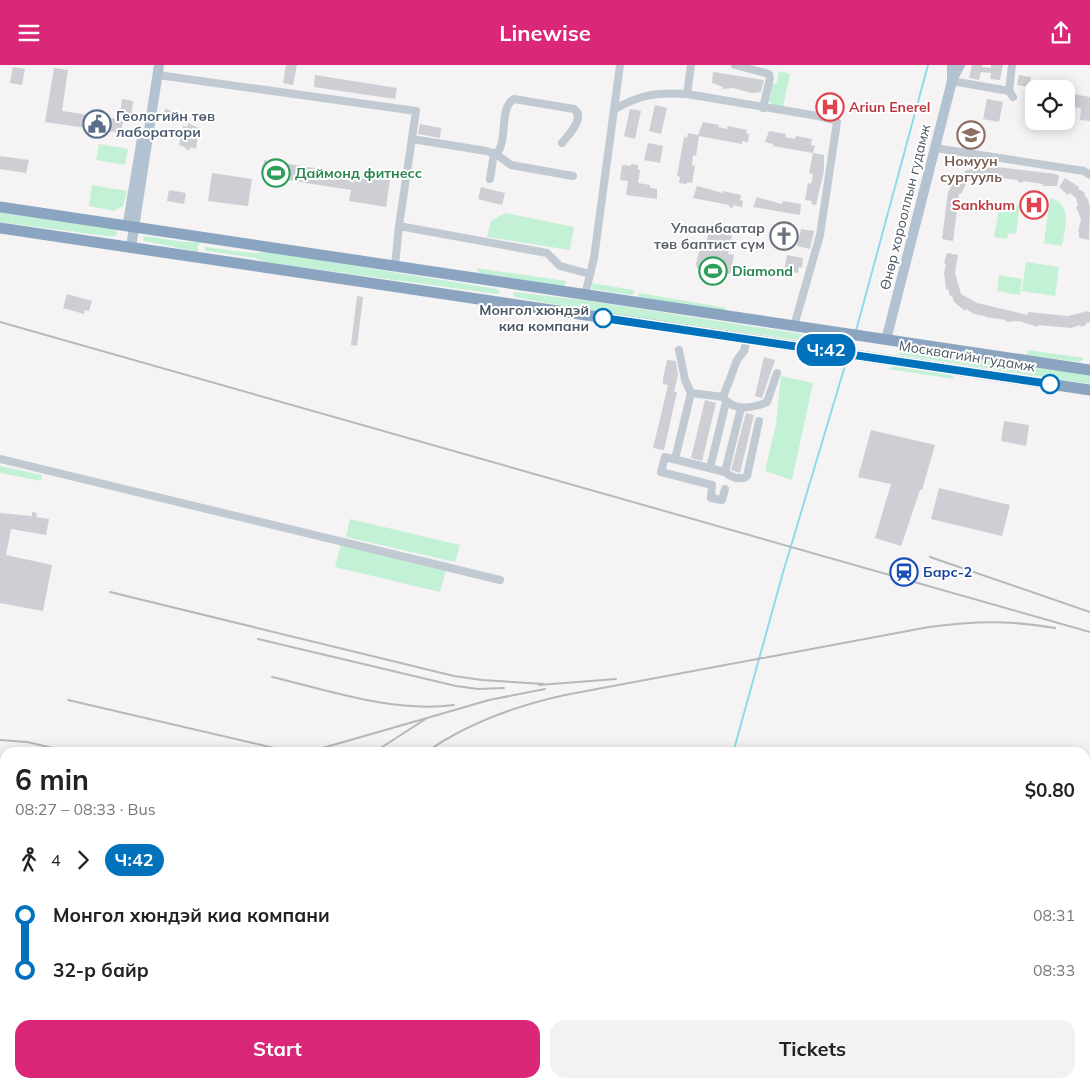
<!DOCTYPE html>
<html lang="en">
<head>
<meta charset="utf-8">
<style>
  :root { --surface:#fff; --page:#f2f2f2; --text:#222; --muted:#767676; --accent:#db2777 }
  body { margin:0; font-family:Mulish,sans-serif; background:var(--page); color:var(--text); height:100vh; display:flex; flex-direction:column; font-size:19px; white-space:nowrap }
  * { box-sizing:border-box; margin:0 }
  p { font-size:16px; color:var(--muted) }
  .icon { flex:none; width:28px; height:28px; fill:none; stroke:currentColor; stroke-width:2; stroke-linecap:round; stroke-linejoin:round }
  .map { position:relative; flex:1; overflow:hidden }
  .sheet { position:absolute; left:0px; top:682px; width:1090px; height:341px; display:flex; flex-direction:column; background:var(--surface); border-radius:15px 15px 0 0; box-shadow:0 2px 12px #0003 }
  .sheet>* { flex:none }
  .badge { padding:0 10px; border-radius:16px; font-size:18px; line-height:32px }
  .fabs { position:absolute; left:1025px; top:15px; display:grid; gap:10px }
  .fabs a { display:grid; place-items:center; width:50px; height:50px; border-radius:10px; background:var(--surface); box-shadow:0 2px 12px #0003; font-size:25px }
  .map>.badge { position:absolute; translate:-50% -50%; box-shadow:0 0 0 2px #fff }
  .legs { display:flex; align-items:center; gap:8px; height:55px; padding:0 15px; font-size:16px }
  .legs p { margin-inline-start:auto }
  .summary { display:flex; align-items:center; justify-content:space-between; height:85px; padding:0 15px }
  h1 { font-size:28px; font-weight:700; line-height:38px }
  .primary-button { display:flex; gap:10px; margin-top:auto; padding:10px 15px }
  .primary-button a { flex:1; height:58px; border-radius:15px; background:var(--accent); color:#fff; font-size:20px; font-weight:700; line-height:58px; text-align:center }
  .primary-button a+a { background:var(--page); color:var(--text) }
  ul { padding:0 15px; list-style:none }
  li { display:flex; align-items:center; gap:18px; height:55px; font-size:19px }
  li i { display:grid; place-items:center; width:8px; height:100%; margin:0 6px; background:currentColor }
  li i::after { content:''; width:12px; height:12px; margin:-6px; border:4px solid; border-radius:50%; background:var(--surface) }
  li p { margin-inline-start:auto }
  li:first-child i { background:linear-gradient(#0000 50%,currentColor 0) }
  li:last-child i { background:linear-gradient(currentColor 50%,#0000 0) }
  header { display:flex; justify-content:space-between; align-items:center; height:65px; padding:0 15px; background:var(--accent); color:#fff; font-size:22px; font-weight:700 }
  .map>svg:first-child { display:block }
  .green { fill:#c3f1d5 }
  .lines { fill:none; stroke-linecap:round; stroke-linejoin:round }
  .stream { stroke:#90daee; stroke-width:2 }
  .building { fill:#cdcfd5 }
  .minor { stroke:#c1cad2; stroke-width:8 }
  .major { stroke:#b3c2d1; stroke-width:10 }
  .highway { stroke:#8ba5c1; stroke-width:11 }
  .rail { stroke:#b5b8bd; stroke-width:2 }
  .line-1-casing { stroke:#fff; stroke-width:11 }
  .line-1 { stroke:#0072bc; stroke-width:8 }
  .stop-1-dot { fill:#fff; stroke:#0072bc; stroke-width:2.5 }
  .labels { text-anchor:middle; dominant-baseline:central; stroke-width:4; stroke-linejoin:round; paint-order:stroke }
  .health-label { font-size:14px; font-weight:bold; fill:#be3a42; stroke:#fff; text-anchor:start }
  .service-label { font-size:14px; font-weight:bold; fill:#4e5e75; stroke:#fff; text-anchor:start }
  .education-label { font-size:14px; font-weight:bold; fill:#785e54; stroke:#fff }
  .leisure-label { font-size:14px; font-weight:bold; fill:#27864d; stroke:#fff; text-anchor:start }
  .street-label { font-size:14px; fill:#4a5661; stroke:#fff }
  .worship-label { font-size:14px; font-weight:bold; fill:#5b616d; stroke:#fff; text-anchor:end }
  .stop-label { font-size:14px; font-weight:bold; fill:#4a5661; stroke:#fff; text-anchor:end }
  .transit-label { font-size:14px; font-weight:bold; fill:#164399; stroke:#fff; text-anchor:start }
</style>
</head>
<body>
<header><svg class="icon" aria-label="menu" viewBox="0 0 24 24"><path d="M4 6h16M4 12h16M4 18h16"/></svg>Linewise<svg class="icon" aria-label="share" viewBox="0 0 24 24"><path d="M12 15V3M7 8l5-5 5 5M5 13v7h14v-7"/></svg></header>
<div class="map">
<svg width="1090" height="1023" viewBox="0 0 1090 1023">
  <rect width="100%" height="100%" fill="#f5f3f3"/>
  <!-- green -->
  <path class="green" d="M779 6 790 9 783 42 772 40 769 36 772 20 777 17Z
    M99 79 128 84 125 100 96 95Z
    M92 120 127 126 123 141 114 146 89 141Z
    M1050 133C1073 138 1065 164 1062 181L1044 178Z
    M1000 138 1020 141 1016 168 1008 169 1007 174 994 172Z
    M0 148 115 164 117 169 113 172 0 157Z
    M505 148 574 162 570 185 487 172 491 156Z
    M146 171 183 177H201L198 181V187L144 176 143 173Z
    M205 182 252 188 268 187 497 224 500 227 497 229 265 197 255 193 207 186 205 185Z
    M1026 197 1059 202 1055 231 1022 226Z
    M476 203 566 216 564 222 480 208Z
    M999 210 1022 214 1020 230 997 226Z
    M591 218 634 225V228L632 230 592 224Z
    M514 227 582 235 834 274 833 280 577 244 515 232 513 229Z
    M640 228 726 243V247L640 233 638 230Z
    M900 283 1090 310V319L900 290 897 286Z
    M1028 285 1084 293 1080 297 1027 290Z
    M895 301 951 310 955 314 888 304Z
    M781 311 813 318 792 415 765 406 776 359Z
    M0 401 42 410 41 416 0 408Z
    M350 454 460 480 455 497 346 472Z
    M341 479 446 505 440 527 335 502Z"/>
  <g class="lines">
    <!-- stream -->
    <path class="stream" d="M856 266 928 0
      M850 285 853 275
      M733 688 782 511 847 294
      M636 1023 637 1019"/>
  </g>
  <!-- building -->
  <path class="building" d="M286 0H297L293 20 283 18Z
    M972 0H982V2L991 3V0H1003L1000 15 990 14 991 8 981 7 979 15 969 13Z
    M13 2 25 4 22 20 10 18Z
    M54 3 68 5 62 46 123 55 121 68 45 57Z
    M713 7 764 15 761 27 751 28 733 23 722 24 723 22 712 18Z
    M315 10 397 23 395 34 314 22Z
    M1019 10 1031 12 1029 22 1017 20Z
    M1066 28 1090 32V56L1080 55 1081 43 1071 42 1069 55H1066Z
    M122 34 133 36 131 52 120 50Z
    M987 34 1003 37 999 57 983 54Z
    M655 40 667 43 661 69 649 66Z
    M165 44 175 46 174 56 163 55Z
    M630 44 641 46 635 74 624 71Z
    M703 57 719 60 718 62 727 64 728 61 747 65 746 68 749 69 748 77 742 76V79L699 71 696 91 693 90 692 100 695 101 692 118 687 117V119L679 118 680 112 677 111 684 72 687 73 688 68 698 70Z
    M188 58 199 63 196 84 190 82V85L185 84V82L179 80 183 61 187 62Z
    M420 59 441 63 440 73 418 69Z
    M769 66 786 69 785 72 795 74 796 71 812 74 811 80 815 81 813 88 824 90V106L816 140 811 139 812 136 805 135 808 118 811 119 813 109 809 108 813 88 773 81V79L765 77Z
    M648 78 663 81 660 98 644 95Z
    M0 91 29 95 26 108 0 104Z
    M264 95 390 115 386 142 349 136 351 125 262 111Z
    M631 99 638 100V105H640L638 118 650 120V123L657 124V134L626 130 628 116 620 115 622 100 631 101Z
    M990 101 1056 109 1059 111 1057 121H1043V119L1023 116V118L1018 117V115L1002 113 1001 115 996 114V112L987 111 980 113 981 115 975 116 974 114 968 116 964 107 967 105Z
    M212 108 252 114 248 141 208 136Z
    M959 111 967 117 961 129H959L953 176 942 174 948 127 956 113Z
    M1065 113 1079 122 1078 124 1084 127 1086 133 1087 132 1090 142 1089 175 1079 173V168L1078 167 1081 154 1076 142 1078 141 1076 133 1070 128 1068 130 1059 122Z
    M697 121 723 128V126L741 130 740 135 743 136 742 142 733 140V143L729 142V140L693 133Z
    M481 122 505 128 502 140 478 134Z
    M169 125 186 128 184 139 167 136Z
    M757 132 782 139 783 136 801 139 800 150 753 142Z
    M1031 137 1041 138 1040 150 1030 149Z
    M710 160 733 165 728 189 734 190 731 207 729 209 697 203 696 199 700 183 705 184Z
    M801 164 814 166 810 184 797 181Z
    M947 188 958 190 955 208 961 229 977 238 1028 250V247L1068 251 1088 246 1090 248V257L1086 258V260L1081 262 1080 260 1071 263 1038 260V262L1019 256 1006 257V255L985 252V251L974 249 966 244 965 246 954 237 952 231H950L948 224H946L944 208 946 199 944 198Z
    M787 190 803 193 802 203 799 202 798 208 784 206Z
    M67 229 92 236 89 246 85 245 84 249 63 243Z
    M357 231 363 232 357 281 351 280Z
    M764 292 775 295 762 333 755 331Z
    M667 295 676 296 678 310 674 327H677L664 385 653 383 668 320 663 319V314Z
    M705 335 716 338 702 396 691 393Z
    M746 348 754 350 740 408 731 405Z
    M1004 356 1029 360 1026 381 1001 376Z
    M871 365 935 380 922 425H920L901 481 875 473 891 419 858 412Z
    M939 423 1010 440 1002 471 931 454Z
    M32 447 37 448 36 452 49 454 46 470 11 464 6 490 52 500 43 546 0 538V448L32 451Z"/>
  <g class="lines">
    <!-- minor -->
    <path class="minor" d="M735 0 769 9 770 13 763 43
      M158 10 416 46 399 161 395 200
      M952 16 1009 26 1013 32
      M1009 26 1012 0
      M687 29 818 51 834 55 837 57 820 170 794 261
      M615 44C641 29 658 27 687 29L691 0
      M412 74 486 86 496 89 511 100 573 111
      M935 83 1084 106 1090 110
      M496 89C509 76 498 43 514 34L574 44C586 53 568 70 562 78
      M490 114 494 88
      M399 161 547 188 560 201 590 209
      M585 230 594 193 620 0
      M747 274 744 286 737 295 725 327 723 332C733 347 754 343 767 337L777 308
      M679 285 685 315 691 328
      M0 394 500 515
      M675 394 691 328 723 332
      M710 403 726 337
      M725 407C730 412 742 416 747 411L759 356
      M725 424 722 435 711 433 712 420 661 407 665 392 725 407 741 343"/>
    <!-- major -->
    <path class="major" d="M952 15 960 0
      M128 157 142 73
      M131 182 159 0
      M886 275 952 16V0"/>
    <!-- highway -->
    <path class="highway" d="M0 142 1090 305
      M0 163 1090 325"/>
    <!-- rail -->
    <path class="rail" d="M0 257 1090 567
      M930 492 1090 547
      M110 527 454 611 482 615 544 619
      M258 574 456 621 478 624 504 623
      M272 612C331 626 393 648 454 640
      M539 620 616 614
      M68 635 287 686 319 684 427 653
      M0 675 27 677 74 688
      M373 688 427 653 489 635 545 624
      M425 688C467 658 515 641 565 630L929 562C973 556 1010 555 1055 563
      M260 1023 261 1019"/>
  </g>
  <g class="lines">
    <!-- line-1 casing -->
    <g class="line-1-casing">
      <path id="line-1" d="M603 253 1050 319"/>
    </g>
    <!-- line-1 -->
    <use href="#line-1" class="line-1"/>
  </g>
  <!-- icons -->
  <defs>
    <g id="hospital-ring" transform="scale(1.4375)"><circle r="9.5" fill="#fff" stroke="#e0444e" stroke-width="1.5"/><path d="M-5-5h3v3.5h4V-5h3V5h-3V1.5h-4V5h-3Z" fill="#e0444e"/></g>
    <g id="civic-ring" transform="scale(1.4375)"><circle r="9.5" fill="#fff" stroke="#5c6f8a" stroke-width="1.5"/><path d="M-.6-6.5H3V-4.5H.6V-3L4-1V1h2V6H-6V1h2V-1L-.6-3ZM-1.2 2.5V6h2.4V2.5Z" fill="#5c6f8a"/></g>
    <g id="school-ring" transform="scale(1.4375)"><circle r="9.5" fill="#fff" stroke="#8d6e63" stroke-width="1.5"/><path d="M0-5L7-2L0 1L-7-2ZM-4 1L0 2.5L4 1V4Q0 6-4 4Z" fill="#8d6e63"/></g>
    <g id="stadium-ring" transform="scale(1.4375)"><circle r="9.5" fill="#fff" stroke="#2e9e5b" stroke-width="1.5"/><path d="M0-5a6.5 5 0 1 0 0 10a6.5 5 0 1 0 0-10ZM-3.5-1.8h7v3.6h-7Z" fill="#2e9e5b"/></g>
    <g id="church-ring" transform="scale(1.4375)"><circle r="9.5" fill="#fff" stroke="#6b7280" stroke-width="1.5"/><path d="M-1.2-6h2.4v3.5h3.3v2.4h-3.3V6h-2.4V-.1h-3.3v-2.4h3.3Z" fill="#6b7280"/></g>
    <g id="station-ring" transform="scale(1.4375)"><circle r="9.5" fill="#fff" stroke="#1a4fb4" stroke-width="1.5"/><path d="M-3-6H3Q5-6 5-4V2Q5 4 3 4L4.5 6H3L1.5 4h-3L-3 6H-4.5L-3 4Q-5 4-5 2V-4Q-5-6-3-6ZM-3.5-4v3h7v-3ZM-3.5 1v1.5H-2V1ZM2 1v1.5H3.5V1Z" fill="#1a4fb4"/></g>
  </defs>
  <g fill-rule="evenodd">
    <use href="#hospital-ring" x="830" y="42"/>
    <use href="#civic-ring" x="97" y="59"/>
    <use href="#school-ring" x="971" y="70"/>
    <use href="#stadium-ring" x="276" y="108"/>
    <use href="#hospital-ring" x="1034" y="140"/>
    <use href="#church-ring" x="784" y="171"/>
    <use href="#stadium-ring" x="713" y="206"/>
    <use href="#station-ring" x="904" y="507"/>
  </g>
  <!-- markers -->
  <g class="stop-1-dot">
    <circle cx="603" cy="253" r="9"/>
    <circle cx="1050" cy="319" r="9"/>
  </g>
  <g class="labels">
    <!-- health labels -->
    <g class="health-label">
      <text x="849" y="42">Ariun Enerel</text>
      <text x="1015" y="140" text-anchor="end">Sankhum</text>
    </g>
    <!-- service labels -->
    <g class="service-label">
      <text x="116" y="51">Геологийн төв<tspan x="116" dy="16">лаборатори</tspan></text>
    </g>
    <!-- education labels -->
    <g class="education-label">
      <text x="971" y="96">Номуун<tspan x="971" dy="16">сургууль</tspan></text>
    </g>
    <!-- leisure labels -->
    <g class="leisure-label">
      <text x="295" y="108">Даймонд фитнесс</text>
      <text x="732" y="206">Diamond</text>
    </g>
    <!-- street labels -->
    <g class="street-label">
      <text transform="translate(905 142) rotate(-76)">Өнөр хорооллын гудамж</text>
      <text transform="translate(967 291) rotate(9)">Москвагийн гудамж</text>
    </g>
    <!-- worship labels -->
    <g class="worship-label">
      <text x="765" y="163">Улаанбаатар<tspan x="765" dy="16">төв баптист сүм</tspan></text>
    </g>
    <!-- stop labels -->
    <g class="stop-label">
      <text x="589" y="245">Монгол хюндэй<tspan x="589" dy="16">киа компани</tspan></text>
    </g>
    <!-- transit labels -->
    <g class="transit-label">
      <text x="923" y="507">Барс-2</text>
    </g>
  </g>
</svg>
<div class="fabs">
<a><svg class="icon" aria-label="locate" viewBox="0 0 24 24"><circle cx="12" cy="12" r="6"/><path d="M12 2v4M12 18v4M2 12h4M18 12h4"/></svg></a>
</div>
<b class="badge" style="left:826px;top:285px;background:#0072bc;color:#fff">Ч:42</b>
<section class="sheet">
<div class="summary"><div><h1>6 min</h1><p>08:27 – 08:33 · Bus</p></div><b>$0.80</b></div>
<div class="legs"><svg class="icon" aria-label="walk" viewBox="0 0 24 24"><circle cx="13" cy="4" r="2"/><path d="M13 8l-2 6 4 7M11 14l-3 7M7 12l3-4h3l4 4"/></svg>4<svg class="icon" aria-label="forward" viewBox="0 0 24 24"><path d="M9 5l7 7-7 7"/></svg><b class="badge" style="background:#0072bc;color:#fff">Ч:42</b></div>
<ul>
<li><i style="color:#0072bc"></i><b>Монгол хюндэй киа компани</b><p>08:31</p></li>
<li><i style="color:#0072bc"></i><b>32-р байр</b><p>08:33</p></li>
</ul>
<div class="primary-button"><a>Start</a><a>Tickets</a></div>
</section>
</div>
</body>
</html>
